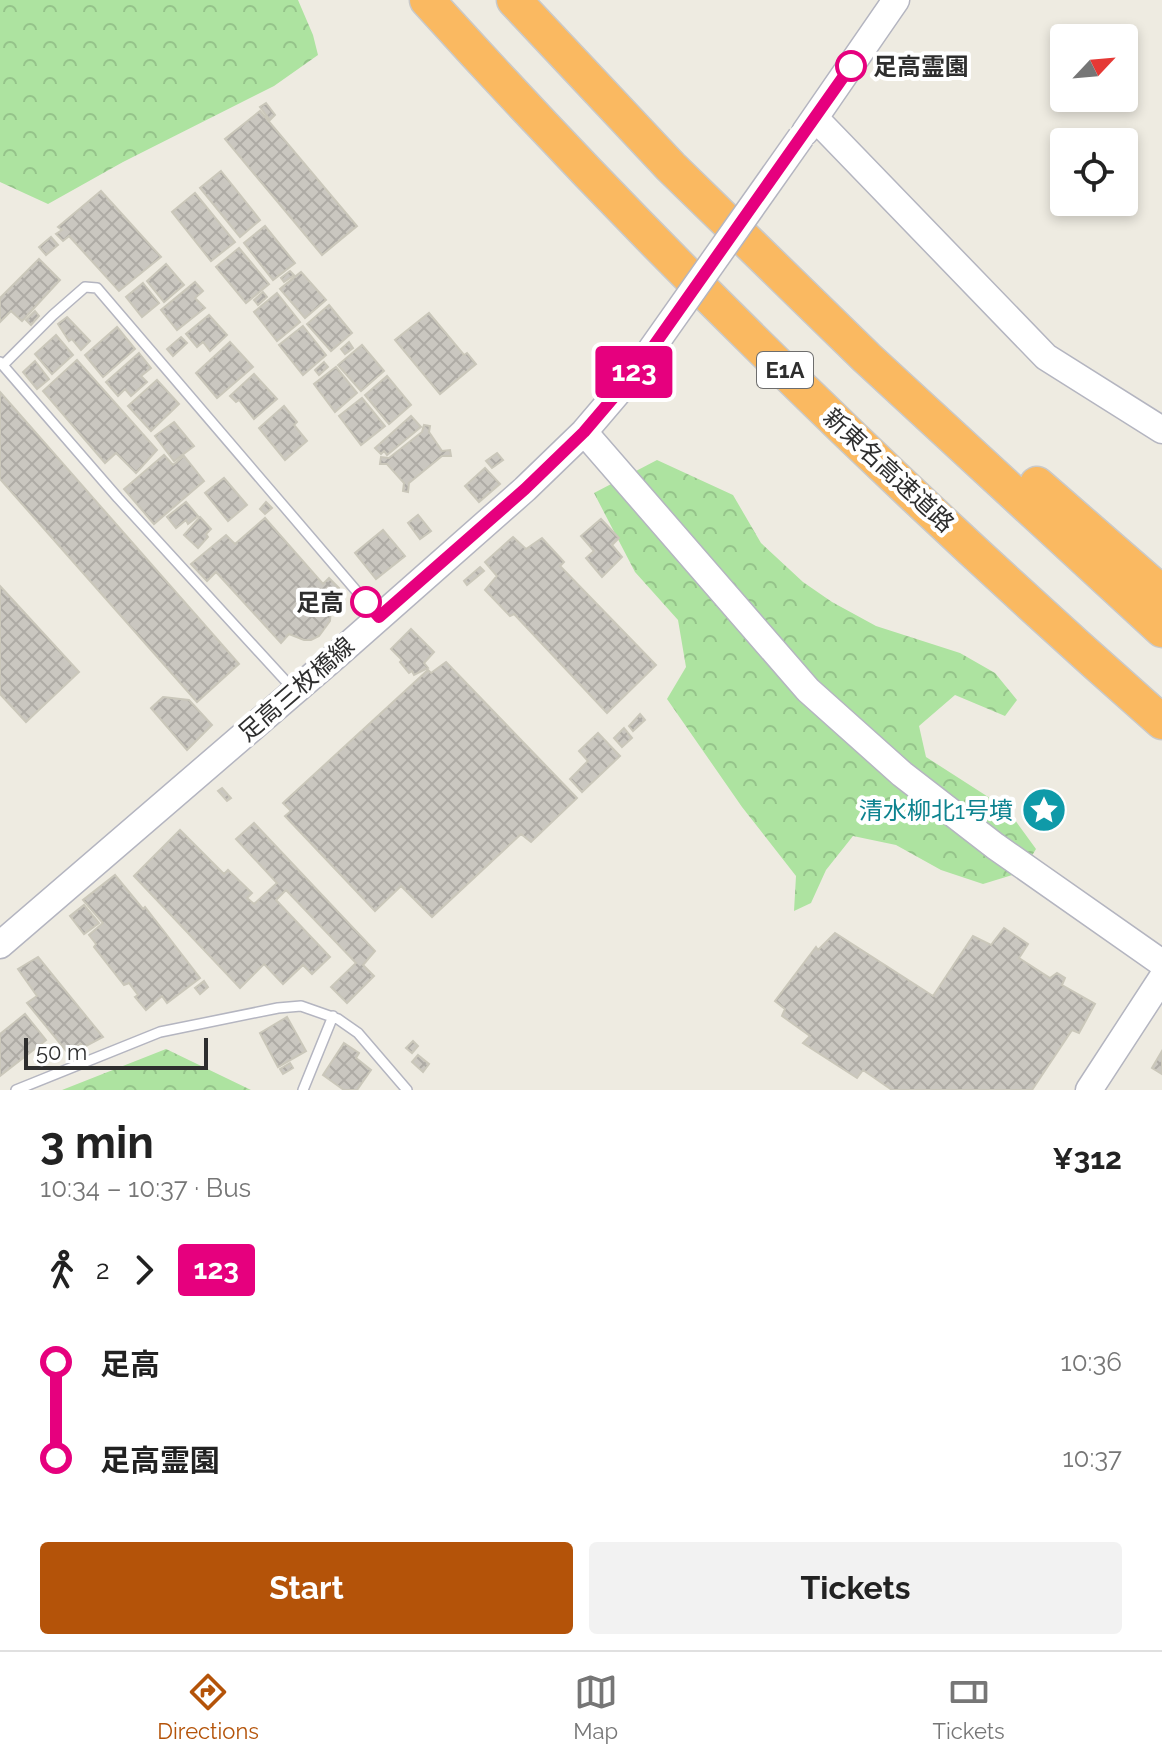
<!DOCTYPE html>
<html lang="en">
<head>
<meta charset="utf-8">
<style>
  :root { --surface:#fff; --page:#f2f2f2; --text:#222; --muted:#767676; --line:#e0e0e0; --accent:#b45309 }
  body { margin:0; font-family:Raleway,"Noto Sans JP",sans-serif; background:var(--page); color:var(--text); height:100vh; display:flex; flex-direction:column; font-size:30px; white-space:nowrap }
  * { box-sizing:border-box; margin:0 }
  p { font-size:26px; color:var(--muted) }
  .icon { flex:none; width:44px; height:44px; fill:none; stroke:currentColor; stroke-width:2; stroke-linecap:round; stroke-linejoin:round }
  .map { position:relative; height:1090px; overflow:hidden }
  .side { display:flex; flex-direction:column; background:var(--surface); flex:1 }
  .side>* { flex:none }
  .badge { padding:0 16px; border-radius:6px; font-size:28px; line-height:52px }
  .needle { width:52px; rotate:64deg }
  .fabs { position:absolute; left:1050px; top:24px; display:grid; gap:16px }
  .fabs a { display:grid; place-items:center; width:88px; height:88px; border-radius:8px; background:var(--surface); box-shadow:0 4px 12px #0003; font-size:40px }
  .scale { position:absolute; left:24px; bottom:20px; width:184px; box-sizing:border-box; padding-left:8px; border:4px solid #2e2e2e; border-top:0; font-size:22px; line-height:28px; white-space:nowrap; color:#2e2e2e; -webkit-text-stroke:6px #fff; paint-order:stroke }
  .map>.badge { position:absolute; translate:-50% -50%; box-shadow:0 0 0 4px #fff }
  .legs { display:flex; align-items:center; gap:12px; height:88px; padding:0 40px; font-size:26px }
  .legs p { margin-inline-start:auto }
  .headline { display:flex; align-items:center; justify-content:space-between; height:136px; padding:0 40px }
  h1 { font-size:44px; font-weight:700; line-height:60px }
  .primary-button { display:flex; gap:16px; margin-top:auto; padding:16px 40px }
  .primary-button a { flex:1; height:92px; border-radius:8px; background:var(--accent); color:#fff; font-size:32px; font-weight:700; line-height:92px; text-align:center }
  .primary-button a+a { background:var(--page); color:var(--text) }
  ul { padding:0 40px; list-style:none }
  li { display:flex; align-items:center; gap:28px; height:96px; font-size:30px }
  li i { display:grid; place-items:center; width:12px; height:100%; margin:0 10px; background:currentColor }
  li i::after { content:''; width:20px; height:20px; margin:-10px; border:6px solid; border-radius:50%; background:var(--surface) }
  li p { margin-inline-start:auto }
  li:first-child i { background:linear-gradient(#0000 50%,currentColor 0) }
  li:last-child i { background:linear-gradient(currentColor 50%,#0000 0) }
  .tabs { display:flex; justify-content:space-around; align-items:center; height:112px; border-top:2px solid var(--line); background:var(--surface); font-size:22px; color:var(--muted) }
  .tabs a { display:grid; justify-items:center; gap:4px }
  .tabs .active { color:var(--accent) }
  .map>svg:first-child { display:block }
  .forest { fill:url(#forest-crowns) }
  .building { fill:url(#building-cross-hatch); stroke:#cac7ba; stroke-width:2 }
  .lines { fill:none; stroke-linecap:round; stroke-linejoin:round }
  .lane-casing { stroke:#b4b5c0; stroke-width:12 }
  .secondary-casing { stroke:#b4b5c0; stroke-width:29 }
  .highway-casing { stroke:#c9c9c9; stroke-width:37 }
  .lane { stroke:#fff; stroke-width:9 }
  .secondary { stroke:#fff; stroke-width:26 }
  .highway { stroke:#fab961; stroke-width:34 }
  .secondary-bridge-casing { stroke:#b4b5c0; stroke-width:29; stroke-linecap:butt }
  .secondary-bridge { stroke:#fff; stroke-width:26 }
  .line-1-casing { stroke:#fff; stroke-width:18 }
  .line-1 { stroke:#e6007e; stroke-width:12 }
  .stop-1-dot { fill:#fff; stroke:#e6007e; stroke-width:4 }
  .labels { text-anchor:middle; dominant-baseline:central; stroke-width:8; stroke-linejoin:round; paint-order:stroke }
  .shield { fill:#fff; stroke:#6d6d6d; stroke-width:2 }
  .shield-label { font-size:22px; font-weight:bold; fill:#2e2e2e }
  .stop-label { font-size:24px; font-weight:bold; fill:#2e2e2e; stroke:#fff; text-anchor:start }
  .street-label { font-size:24px; fill:#2e2e2e; stroke:#fff }
  .culture-label { font-size:24px; fill:#0d838f; stroke:#fff; text-anchor:end }
</style>
</head>
<body>
<div class="map">
<svg width="1162" height="1090" viewBox="0 0 1162 1090">
  <defs>
    <pattern id="forest-crowns" width="20" height="18" patternUnits="userSpaceOnUse" patternTransform="scale(2)"><rect width="20" height="18" fill="#ade3a0"/><path d="M2 6a3 3 0 1 1 6 0M12 15a3 3 0 1 1 6 0" fill="none" stroke="#95c38a"/></pattern>
    <pattern id="building-cross-hatch" width="8" height="8" patternUnits="userSpaceOnUse" patternTransform="scale(2)"><rect width="8" height="8" fill="#cac7c0"/><path d="M0 0l8 8M0 8l8-8" fill="none" stroke="#aeaba5"/></pattern>
  </defs>
  <rect width="100%" height="100%" fill="#eeebe1"/>
  <!-- forest -->
  <path class="forest" d="M0 0H298L313 35 318 55 274 86 123 162 48 204 0 182Z
    M657 460 733 495 761 543 803 582 832 602 876 626 960 653 995 673 1017 700 1005 716 955 695 919 726 926 757 1007 809 1036 849 1022 872 983 884 941 870 896 845 853 836 826 870 811 903 794 911 796 876 742 807 667 699 686 667 678 620 635 572 594 493Z
    M166 1049 251 1090H62Z"/>
  <!-- building -->
  <path class="building" d="M266 103 275 115 270 120 260 107Z
    M260 111 357 226 322 255 225 139Z
    M221 171 260 220 240 237 200 188Z
    M101 191 161 257 119 291 69 236 63 241 56 234 62 230 58 227Z
    M195 193 235 242 211 261 172 212Z
    M265 226 295 263 273 280 244 243Z
    M51 237 58 245 46 255 39 247Z
    M239 248 269 284 246 303 216 267Z
    M39 259 60 280 22 321 11 311 0 322V298Z
    M166 264 184 285 164 302 147 281Z
    M290 271 294 275 284 282 281 278Z
    M301 272 326 300 305 318 280 289Z
    M195 282 203 291 195 298 205 308 177 330 161 310Z
    M143 283 159 303 142 317 126 297Z
    M263 292 267 297 258 305 254 300Z
    M277 293 300 322 277 341 254 312Z
    M329 305 352 333 331 351 307 324Z
    M35 311 39 316 31 325 26 320Z
    M429 313 464 355 467 353 476 364 440 394 395 340Z
    M209 315 227 335 210 351 203 342 197 347 186 334Z
    M67 317 90 341 81 350 72 339 69 341 58 324Z
    M303 326 326 355 303 375 279 345Z
    M117 327 135 349 103 377 85 355Z
    M56 335 73 355 52 374 35 354Z
    M181 337 187 343 173 356 167 349Z
    M230 342 253 367 217 398 196 373Z
    M349 342 353 348 345 354 341 349Z
    M362 345 384 371 361 391 338 365Z
    M139 353 151 368 141 376 147 382 131 396 125 389 118 396 106 382Z
    M77 360 157 450 136 473 116 453 105 463 43 391Z
    M35 361 49 379 37 389 23 372Z
    M324 362 328 367 319 375 315 370Z
    M336 367 357 393 335 412 314 384Z
    M254 374 277 399 254 419 239 400 236 402 230 396Z
    M387 376 411 405 389 424 365 395Z
    M157 380 179 404 151 431 128 406Z
    M0 392 239 664 197 702 0 479Z
    M362 398 385 426 361 445 339 416Z
    M284 406 297 422 294 425 307 441 285 460 259 428Z
    M411 416 421 427 387 455 384 451 381 454 375 448Z
    M174 422 194 446 174 461 155 436Z
    M424 425 430 426 429 432 442 451 450 450 451 456H442L409 483 408 492 403 491 404 483 387 464H380L381 457 389 458 422 432Z
    M497 453 503 460 492 468 486 461Z
    M164 455 173 465 184 456 204 481 154 524 124 489Z
    M485 468 500 484 479 502 465 486Z
    M224 478 247 505 228 521 205 493Z
    M186 502 198 516 188 524 186 520 176 528 167 517Z
    M266 502 272 508 265 514 260 509Z
    M418 515 431 531 420 539 408 523Z
    M200 517 211 529 206 534 208 537 198 548 184 535Z
    M265 518 323 584 329 578 339 588 332 596 330 621 319 636 311 640H304L289 634 281 643 216 572 207 581 191 564 226 535 235 544Z
    M601 519 619 538 612 545 622 557 602 577 586 558 594 551 581 536Z
    M383 530 405 556 376 579 355 553Z
    M513 537 526 549 542 538 564 562 560 566 656 665 607 713 514 614 510 616 485 590 497 576 485 562Z
    M480 567 484 571 467 585 464 581Z
    M0 586 79 672 26 722 0 694Z
    M411 629 434 652 424 663 428 668 414 675 412 671 409 673 400 662 402 660 391 649Z
    M446 662 577 798 531 842 521 834 432 917 401 886 375 911 285 816 291 811 283 803 428 670 431 673Z
    M163 697 189 700 212 725 187 750 151 708Z
    M640 714 645 720 633 731 629 726Z
    M624 728 632 738 622 747 614 738Z
    M598 733 620 756 582 792 570 779 588 761 579 751Z
    M222 788 231 798 227 801 218 791Z
    M254 823 375 951 363 965 374 976 347 1003 331 987 356 963 286 890 276 900 330 957 312 974 303 965 283 984 264 964 240 988 134 876 180 830 224 874 228 870 252 893 247 898 254 904 277 883 236 839Z
    M115 875 143 909 145 907 200 978 167 1003 162 996 146 1010 135 997 138 995 129 983 124 985 94 947 96 944 89 935 103 923 83 900Z
    M84 905 99 923 84 934 70 916Z
    M1004 928 1028 944 1019 958 1050 978 1057 973 1065 978 1062 985 1095 1004 1079 1033 1072 1030 1032 1090H892L863 1070 857 1078 803 1043 810 1036 782 1016 785 1009 775 1001 816 947 818 950 835 933 933 996 973 936 991 945Z
    M38 957 103 1037 84 1047 81 1044 67 1052 27 1003 37 996 18 969Z
    M204 981 208 987 200 994 195 988Z
    M25 1014 46 1040 0 1076V1034Z
    M287 1017 306 1051 278 1067 260 1033Z
    M413 1041 418 1046 412 1053 406 1048Z
    M344 1043 359 1053 356 1058 371 1070 357 1090H344L323 1075Z
    M1162 1051V1074L1152 1068Z
    M418 1055 429 1064 423 1072 412 1062Z
    M290 1063 293 1068 283 1074 280 1069Z"/>
  <g class="lines">
    <!-- lane casing -->
    <g class="lane-casing">
      <path id="lane" d="M0 362 118 498 294 690
        M3 365 53 315 85 287 97 288 377 615
        M16 1090 160 1032 278 1008 301 1006 338 1019 358 1033 407 1090
        M303 1090 333 1016"/>
    </g>
    <!-- secondary casing -->
    <g class="secondary-casing">
      <path id="secondary" d="M815 118 1046 357 1162 430
        M805 132 896 0
        M584 432 808 690 902 774 995 846 1162 963
        M0 945 338 654 525 489 584 432 636 371
        M1089 1090 1162 978"/>
    </g>
    <!-- highway casing -->
    <g class="highway-casing">
      <path id="highway" d="M427 0C657 254 905 495 1162 722
        M514 0 671 167 867 358 1162 630
        M1037 484 1162 593"/>
    </g>
    <!-- lane -->
    <use href="#lane" class="lane"/>
    <!-- secondary -->
    <use href="#secondary" class="secondary"/>
    <!-- highway -->
    <use href="#highway" class="highway"/>
    <!-- secondary-bridge casing -->
    <g class="secondary-bridge-casing">
      <path id="secondary-bridge" d="M636 371 801 137"/>
    </g>
    <!-- secondary-bridge -->
    <use href="#secondary-bridge" class="secondary-bridge"/>
  </g>
  <g class="lines">
    <!-- line-1 casing -->
    <g class="line-1-casing">
      <path id="line-1" d="M366 602 379 617 525 489 584 432 636 371 851 66"/>
    </g>
    <!-- line-1 -->
    <use href="#line-1" class="line-1"/>
  </g>
  <!-- icons -->
  <defs>
    <g id="sight-disc" transform="scale(2.3)"><circle r="9.5" fill="#0f9aa8" stroke="#fff"/><path d="M0-6L1.8-2.2L6-1.7L2.9 1.2L3.7 5.4L0 3.3L-3.7 5.4L-2.9 1.2L-6-1.7L-1.8-2.2Z" fill="#fff"/></g>
  </defs>
  <g fill-rule="evenodd">
    <use href="#sight-disc" x="1044" y="810"/>
  </g>
  <!-- markers -->
  <g class="stop-1-dot">
    <circle cx="851" cy="66" r="14"/>
    <circle cx="366" cy="602" r="14"/>
  </g>
  <g class="labels">
    <!-- shield labels -->
    <rect class="shield" x="757" y="352" width="56" height="36" rx="6"/>
    <g class="shield-label">
      <text x="785" y="370">E1A</text>
    </g>
    <!-- stop labels -->
    <g class="stop-label">
      <text x="873" y="66">足高霊園</text>
      <text x="344" y="602" text-anchor="end">足高</text>
    </g>
    <!-- street labels -->
    <g class="street-label">
      <text transform="translate(889 470) rotate(43)">新東名高速道路</text>
      <text transform="translate(296 689) rotate(-41)">足高三枚橋線</text>
    </g>
    <!-- culture labels -->
    <g class="culture-label">
      <text x="1013" y="810">清水柳北1号墳</text>
    </g>
  </g>
</svg>
<div class="fabs">
<a><svg class="needle" viewBox="-14 -14 28 28"><path d="M0-13l5 13h-10z" fill="#e53935"/><path d="M0 13l5-13h-10z" fill="#767676"/></svg></a>
<a><svg class="icon" aria-label="locate" viewBox="0 0 24 24"><circle cx="12" cy="12" r="6"/><path d="M12 2v4M12 18v4M2 12h4M18 12h4"/></svg></a>
</div>
<div class="scale">50 m</div>
<b class="badge" style="left:634px;top:372px;background:#e6007e;color:#fff">123</b>
</div>
<section class="side">
<div class="headline"><div><h1>3 min</h1><p>10:34 – 10:37 · Bus</p></div><b>¥312</b></div>
<div class="legs"><svg class="icon" aria-label="walk" viewBox="0 0 24 24"><circle cx="13" cy="4" r="2"/><path d="M13 8l-2 6 4 7M11 14l-3 7M7 12l3-4h3l4 4"/></svg>2<svg class="icon" aria-label="forward" viewBox="0 0 24 24"><path d="M9 5l7 7-7 7"/></svg><b class="badge" style="background:#e6007e;color:#fff">123</b></div>
<ul>
<li><i style="color:#e6007e"></i><b>足高</b><p>10:36</p></li>
<li><i style="color:#e6007e"></i><b>足高霊園</b><p>10:37</p></li>
</ul>
<div class="primary-button"><a>Start</a><a>Tickets</a></div>
</section>
<nav class="tabs">
<a class="active"><svg class="icon" aria-label="directions" viewBox="0 0 24 24"><path d="M12 3l9 9-9 9-9-9zM9 14v-3h6M13 9l2 2-2 2"/></svg>Directions</a>
<a><svg class="icon" aria-label="map" viewBox="0 0 24 24"><path d="M3 6l6-2 6 2 6-2v14l-6 2-6-2-6 2zM9 4v14M15 6v14"/></svg>Map</a>
<a><svg class="icon" aria-label="tickets" viewBox="0 0 24 24"><path d="M3 7h18v10H3zM15 7v10"/></svg>Tickets</a>
</nav>
</body>
</html>
